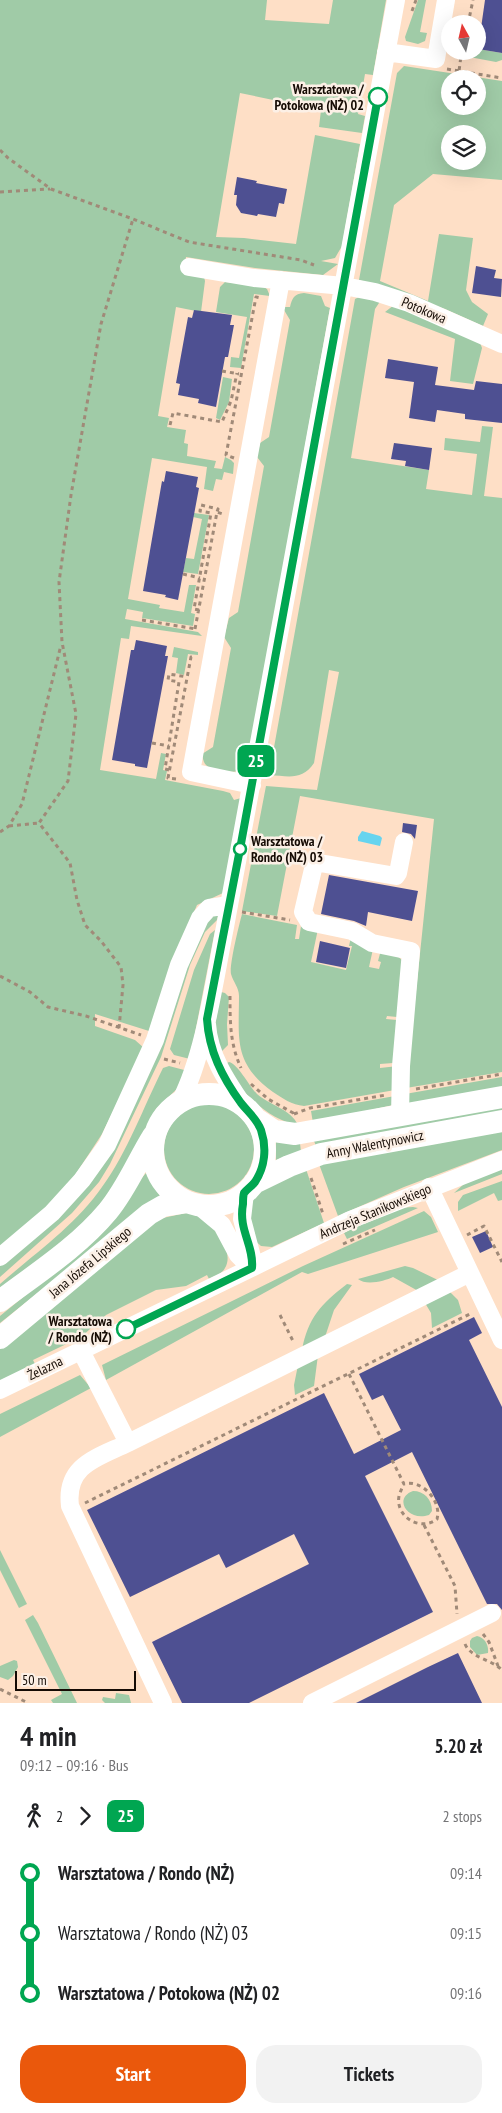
<!DOCTYPE html>
<html lang="en">
<head>
<meta charset="utf-8">
<style>
  :root { --surface:#fff; --page:#f2f2f2; --text:#202124; --muted:#757577; --accent:#ea580c }
  body { margin:0; font-family:"PT Sans Narrow",sans-serif; background:var(--page); color:var(--text); height:100vh; display:flex; flex-direction:column; font-size:19px; white-space:nowrap }
  * { box-sizing:border-box; margin:0 }
  p { font-size:16px; color:var(--muted) }
  .icon { flex:none; width:28px; height:28px; fill:none; stroke:currentColor; stroke-width:2; stroke-linecap:round; stroke-linejoin:round }
  .map { position:relative; height:1703px; overflow:hidden }
  .drawer { display:flex; flex-direction:column; background:var(--surface); flex:1 }
  .drawer>* { flex:none }
  .badge { padding:0 10px; border-radius:8px; font-size:18px; line-height:32px }
  .needle { width:32px; rotate:352deg }
  .tools { position:absolute; left:441px; top:15px; display:grid; gap:10px }
  .tools a { display:grid; place-items:center; width:45px; height:45px; border-radius:50%; background:var(--surface); box-shadow:0 5px 20px #0002; font-size:25px }
  .scale { position:absolute; left:15px; bottom:12px; width:121px; box-sizing:border-box; padding-left:5px; border:2px solid #150b04; border-top:0; font-size:14px; line-height:18px; white-space:nowrap; color:#150b04; -webkit-text-stroke:4px #fcf0e6; paint-order:stroke }
  .map>.badge { position:absolute; translate:-50% -50%; box-shadow:0 0 0 2px #fff }
  .legs { display:flex; align-items:center; gap:8px; height:55px; padding:0 20px; font-size:16px }
  .legs p { margin-inline-start:auto }
  .overview { display:flex; align-items:center; justify-content:space-between; height:85px; padding:0 20px }
  h1 { font-size:28px; font-weight:700; line-height:38px }
  .primary-button { display:flex; gap:10px; margin-top:auto; padding:10px 20px }
  .primary-button a { flex:1; height:58px; border-radius:20px; background:var(--accent); color:#fff; font-size:20px; font-weight:700; line-height:58px; text-align:center }
  .primary-button a+a { background:var(--page); color:var(--text) }
  ul { padding:0 20px; list-style:none }
  li { display:flex; align-items:center; gap:18px; height:60px; font-size:19px }
  li i { display:grid; place-items:center; width:8px; height:100%; margin:0 6px; background:currentColor }
  li i::after { content:''; width:12px; height:12px; margin:-6px; border:4px solid; border-radius:50%; background:var(--surface) }
  li p { margin-inline-start:auto }
  li:first-child i { background:linear-gradient(#0000 50%,currentColor 0) }
  li:last-child i { background:linear-gradient(currentColor 50%,#0000 0) }
  .map>svg:first-child { display:block }
  .green { fill:#a0cba7; fill-rule:evenodd }
  .water { fill:#66d4ef }
  .building { fill:#4e5092 }
  .lines { fill:none; stroke-linecap:round; stroke-linejoin:round }
  .path { stroke:#a08a78; stroke-width:3; stroke-dasharray:4 4; stroke-linecap:butt }
  .minor { stroke:#fff; stroke-width:18 }
  .major { stroke:#fff; stroke-width:22 }
  .line-1-casing { stroke:#fff; stroke-width:11 }
  .line-1 { stroke:#00a651; stroke-width:8 }
  .stop-1-dot { fill:#fff; stroke:#00a651; stroke-width:2.5 }
  .labels { text-anchor:middle; dominant-baseline:central; stroke-width:5; stroke-linejoin:round; paint-order:stroke }
  .stop-label { font-size:14px; font-weight:bold; fill:#150b04; stroke:#fcf0e6; text-anchor:end }
  .street-label { font-size:14px; fill:#150b04; stroke:#fcf0e6 }
</style>
</head>
<body>
<div class="map">
<svg width="502" height="1703" viewBox="0 0 502 1703">
  <rect width="100%" height="100%" fill="#fedfc6"/>
  <!-- green -->
  <path class="green" d="M0 0H267L265 20 329 24 333 0H386L373 75 365 74 358 114 365 116 362 133 319 127 321 110 240 93 216 237 244 238 296 244 315 135 360 144 342 246 335 258 321 261 338 264 323 275 255 268 186 257 184 272 204 277 205 281 201 312 176 307 158 416 169 418 167 427 186 430 184 443 188 444 187 456 216 461 214 468 222 469 225 457 231 460 234 463 233 474 224 472 222 480 216 479 213 491 204 489 207 467 152 458 128 599 160 605 159 608 184 612 189 585H196L191 613 195 614 193 626 142 618 143 612 127 609 125 619 198 632 202 636 131 626 129 639 121 638 100 770 156 779 161 753 166 754 163 770 167 771 165 780 223 791 230 793 234 800 241 798 223 893 197 905 171 965 149 1031 95 1014V1026L135 1040 144 1048 102 1134 64 1192 0 1249Z
    M418 0H426L420 32 427 33 425 41 418 44 406 41 405 37Z
    M478 49 502 53V60L496 62 464 56 463 51H478Z
    M404 66 502 81V180L433 174 394 205 380 281 428 301 439 234 473 238 466 290 472 302 488 314 483 326 445 309 359 280 397 73ZM450 79H478V106H450ZM450 134H478V161H450Z
    M225 282 262 286 267 289 270 296 254 294 241 368 230 367 231 357 239 358 247 317 216 312 220 287Z
    M304 293 321 296 325 306 330 308 248 761C246 764 243 768 240 770 232 774 212 771 206 765 203 762 203 758 202 754L213 747 231 648 224 637 229 618 238 612 264 466 257 457 260 443 269 437 290 320 284 310V307H290C292 298 294 294 304 293Z
    M359 297 381 300 375 309 351 458 429 470 426 489 472 495 477 454 444 450 445 438 480 442 482 426 493 427 484 496 502 498V1072L406 1088 434 819 300 796 277 916 242 911 266 786 317 790 339 672 329 670 314 763C302 781 288 776 269 775L355 299Z
    M394 305 479 340 482 348 473 384 450 381 455 339 385 312Z
    M223 377 232 379 229 402 220 420 216 418Z
    M194 513 209 515 198 574 183 572 186 558 194 559 202 519 193 517Z
    M174 647 198 652V655L188 654 184 675 176 673 178 658 172 657Z
    M219 913 217 920 205 932 190 965 161 1057 110 1164 99 1182 72 1213 0 1277V1265L83 1191 204 921Z
    M242 914 297 925 295 939H299L301 926 318 929 311 962 346 970 352 946H349L351 937 373 949 369 967 379 969 381 962 378 961 381 950 396 955 402 960 397 1017 387 1016 386 1019 397 1020 393 1063 380 1064V1068L398 1066 395 1090 304 1106C292 1105 282 1098 273 1092 233 1063 239 1039 239 996 239 987 233 982 231 974 229 966 239 925 242 914Z
    M215 930 190 1059 174 1055 170 1049 194 970 210 934Z
    M221 992 225 993 229 997 227 1024 228 1045 218 1055 215 1025Z
    M229 1062C238 1064 249 1086 257 1094 269 1105 291 1109 298 1125 266 1119 241 1091 223 1065Z
    M169 1066 188 1071 181 1085 156 1109 120 1179 85 1223 0 1295V1284C34 1254 76 1225 102 1187 127 1153 144 1106 163 1068Z
    M502 1077V1088L409 1105 405 1094Z
    M395 1096 393 1105 313 1123 311 1111Z
    M164 1149a45 45 0 1 1 90 0a45 45 0 1 1-90 0Z
    M502 1106V1111L316 1146 314 1141Z
    M502 1130V1150L404 1187 338 1216 319 1164Z
    M276 1142 300 1143 301 1152 276 1160Z
    M306 1169 324 1223 272 1247 261 1246 250 1236C250 1226 248 1213 250 1204 254 1189 292 1175 306 1169Z
    M502 1169V1174L454 1193 465 1183Z
    M146 1173 160 1196 0 1323V1316L76 1254Z
    M502 1181V1200L498 1201 494 1193 458 1211V1202L463 1195Z
    M413 1207 418 1208 347 1239 344 1233C365 1223 390 1207 413 1207Z
    M424 1211 431 1217 438 1232 308 1274 302 1272 106 1380 102 1365 303 1266Z
    M186 1213C194 1214 206 1216 212 1222 221 1232 233 1256 225 1268 222 1274 215 1276 209 1279L207 1275 186 1286 156 1290 106 1315 81 1337 33 1360 35 1364 0 1381V1344L158 1219Z
    M405 1266 413 1268 442 1282 420 1292 393 1277C385 1281 366 1286 358 1279Z
    M347 1284 352 1285 334 1310 324 1340 302 1350C308 1318 321 1304 347 1284Z
    M449 1291 458 1300 462 1313 432 1328 431 1313 425 1303Z
    M318 1355 314 1386 295 1395 294 1385 298 1365Z
    M80 1375 91 1388 0 1437V1414Z
    M413 1491C424 1491 432 1499 432 1511L429 1515C407 1522 393 1498 413 1491Z
    M0 1550 27 1604 19 1608 0 1570Z
    M33 1615 38 1623 77 1703H53L51 1700 62 1694 25 1620Z
    M477 1636C485 1638 489 1645 488 1653L477 1655 470 1647V1641L472 1638Z
    M14 1660 17 1661 18 1667 13 1676 8 1680 0 1677V1666Z
    M116 1693 129 1695 131 1703H105L102 1700 103 1697 115 1699Z"/>
  <!-- water -->
  <path class="water" d="M362 831 380 836 382 838 380 846 358 841V837Z"/>
  <!-- building -->
  <path class="building" d="M485 0H502V53L478 49Z
    M237 177 257 181 256 183 287 189 284 204 279 203 276 217 258 214 257 216 241 213 236 205 237 195H234Z
    M476 266 496 270 494 278 502 279 501 297 472 293Z
    M194 310 232 315 230 325H234L228 357H225L216 407 198 403 199 399 178 395 180 384 176 383 188 317 192 318Z
    M388 359 438 367 435 385 474 390 476 381 502 384V423L465 419V414L437 410 435 422 409 418 414 382 385 378Z
    M394 443 432 448 429 470 405 466 406 461 391 459Z
    M166 471 198 477 196 487 199 488 178 600 165 597 166 595 143 591 162 481 164 482Z
    M136 640 167 646 165 656H168L147 768 135 766V764L112 760 131 650H134Z
    M403 823 417 825 415 839 411 834 402 832Z
    M329 875 418 891 412 921 368 912 366 926 354 921 321 914Z
    M320 941 350 948 346 968 316 962Z
    M486 1231 493 1247 480 1253 472 1237Z
    M474 1317 482 1333 469 1340 502 1407V1610L497 1604H487L412 1452 365 1476 433 1612 249 1703H182L152 1642 309 1564 294 1534 226 1568 219 1554 130 1597 87 1510 324 1393 354 1454 401 1430 383 1395 372 1400 359 1374Z
    M458 1653 482 1703H356L428 1667Z"/>
  <g class="lines">
    <!-- path -->
    <path class="path" d="M412 11 416 0
      M468 24 473 0
      M458 51 461 56 459 71
      M447 69 502 78
      M0 150 8 158 51 189 133 219 189 242 301 260 314 265
      M0 192 50 189
      M222 371 239 374
      M170 425 173 413 222 422 231 401 237 373
      M234 458 226 455 256 297 261 298
      M183 574 200 578
      M199 610 194 609 211 513 200 511 201 505 218 509 217 512
      M142 620 196 629
      M195 629 217 512 223 514
      M152 743 169 746
      M169 770 165 769 179 682 168 680 169 674 187 677
      M176 779 168 778 191 657 195 658
      M9 826 39 823
      M0 832 9 826 22 804 61 645
      M242 912 290 920
      M0 976 30 992 48 1007 86 1016 141 1035
      M230 996C230 1022 230 1044 241 1068
      M119 1028 123 985 121 967 101 941 85 925 77 900 70 863 39 823 68 781 76 714 62 642 59 582 71 495 101 324 133 219
      M164 1059 180 1063
      M251 1084 268 1099 295 1114
      M416 1089 502 1074
      M294 1114 310 1108 386 1095
      M311 1178 323 1214
      M467 1235 484 1226 502 1262
      M343 1244 375 1230
      M280 1315 294 1343
      M349 1374 404 1484C422 1479 442 1501 437 1519 421 1532 395 1517 399 1496 400 1492 402 1488 404 1484
      M85 1503 472 1313
      M424 1525 455 1586 457 1614
      M483 1634 489 1642 498 1666
      M465 1644C471 1658 491 1659 502 1670
      M0 1689 28 1703"/>
    <!-- minor -->
    <path class="minor" d="M386 52 436 59 446 0
      M189 267 254 278 344 286 375 292 409 303 502 344
      M252 785 191 772 281 280
      M207 1024C209 1055 226 1080 243 1105
      M180 1102C205 1053 214 982 225 927L396 0
      M400 1116 401 1066 411 951 372 943 352 931 309 922 303 912 314 865 320 863 396 876 398 873 404 842
      M429 1187 502 1340
      M245 1193 242 1219 252 1257 251 1268
      M198 1205 222 1225 238 1255 251 1268
      M0 1257 52 1213 82 1180 107 1145 155 1040 179 965 200 918 209 908 229 905
      M81 1351 128 1443C97 1458 65 1465 70 1506L163 1703
      M0 1390 350 1220 502 1160
      M128 1443 468 1274
      M312 1703 492 1613"/>
    <!-- major -->
    <path class="major" d="M153 1150a56 56 0 1 1 112 0a56 56 0 1 1-112 0Z
      M256 1119 274 1131 295 1134 502 1097
      M254 1183 289 1166 321 1154 502 1121
      M0 1301C37 1273 78 1247 108 1211 127 1188 138 1160 153 1136
      M0 1338 149 1214 163 1206 188 1202"/>
  </g>
  <g class="lines">
    <!-- line-1 casing -->
    <g class="line-1-casing">
      <path id="line-1" d="M126 1329 252 1268C254 1245 238 1230 243 1204 243 1201 243 1196 244 1193 247 1189 252 1186 255 1182 265 1167 267 1148 261 1130 257 1119 248 1112 241 1103 222 1077 209 1051 207 1019L240 849 378 97"/>
    </g>
    <!-- line-1 -->
    <use href="#line-1" class="line-1"/>
  </g>
  <!-- markers -->
  <g class="stop-1-dot">
    <circle cx="378" cy="97" r="9"/>
    <circle cx="240" cy="849" r="6"/>
    <circle cx="126" cy="1329" r="9"/>
  </g>
  <g class="labels">
    <!-- stop labels -->
    <g class="stop-label">
      <text x="364" y="89">Warsztatowa /<tspan x="364" dy="16">Potokowa (NŻ) 02</tspan></text>
      <text x="251" y="841" text-anchor="start">Warsztatowa /<tspan x="251" dy="16">Rondo (NŻ) 03</tspan></text>
      <text x="112" y="1321">Warsztatowa<tspan x="112" dy="16">/ Rondo (NŻ)</tspan></text>
    </g>
    <!-- street labels -->
    <g class="street-label">
      <text transform="translate(424 310) rotate(23)">Potokowa</text>
      <text transform="translate(375 1144) rotate(-11)">Anny Walentynowicz</text>
      <text transform="translate(375 1211) rotate(-23)">Andrzeja Stanikowskiego</text>
      <text transform="translate(90 1262) rotate(-40)">Jana Józefa Lipskiego</text>
      <text transform="translate(45 1368) rotate(-26)">Żelazna</text>
    </g>
  </g>
</svg>
<div class="tools">
<a><svg class="needle" viewBox="-14 -14 28 28"><path d="M0-13l5 13h-10z" fill="#e53935"/><path d="M0 13l5-13h-10z" fill="#757577"/></svg></a>
<a><svg class="icon" aria-label="locate" viewBox="0 0 24 24"><circle cx="12" cy="12" r="6"/><path d="M12 2v4M12 18v4M2 12h4M18 12h4"/></svg></a>
<a><svg class="icon" aria-label="layers" viewBox="0 0 24 24"><path d="M12 4l9 5-9 5-9-5zM3 14l9 5 9-5"/></svg></a>
</div>
<div class="scale">50 m</div>
<b class="badge" style="left:256px;top:761px;background:#00a651;color:#fff">25</b>
</div>
<section class="drawer">
<div class="overview"><div><h1>4 min</h1><p>09:12 – 09:16 · Bus</p></div><b>5.20 zł</b></div>
<div class="legs"><svg class="icon" aria-label="walk" viewBox="0 0 24 24"><circle cx="13" cy="4" r="2"/><path d="M13 8l-2 6 4 7M11 14l-3 7M7 12l3-4h3l4 4"/></svg>2<svg class="icon" aria-label="forward" viewBox="0 0 24 24"><path d="M9 5l7 7-7 7"/></svg><b class="badge" style="background:#00a651;color:#fff">25</b><p>2 stops</p></div>
<ul>
<li><i style="color:#00a651"></i><b>Warsztatowa / Rondo (NŻ)</b><p>09:14</p></li>
<li><i style="color:#00a651"></i><span>Warsztatowa / Rondo (NŻ) 03</span><p>09:15</p></li>
<li><i style="color:#00a651"></i><b>Warsztatowa / Potokowa (NŻ) 02</b><p>09:16</p></li>
</ul>
<div class="primary-button"><a>Start</a><a>Tickets</a></div>
</section>
</body>
</html>
